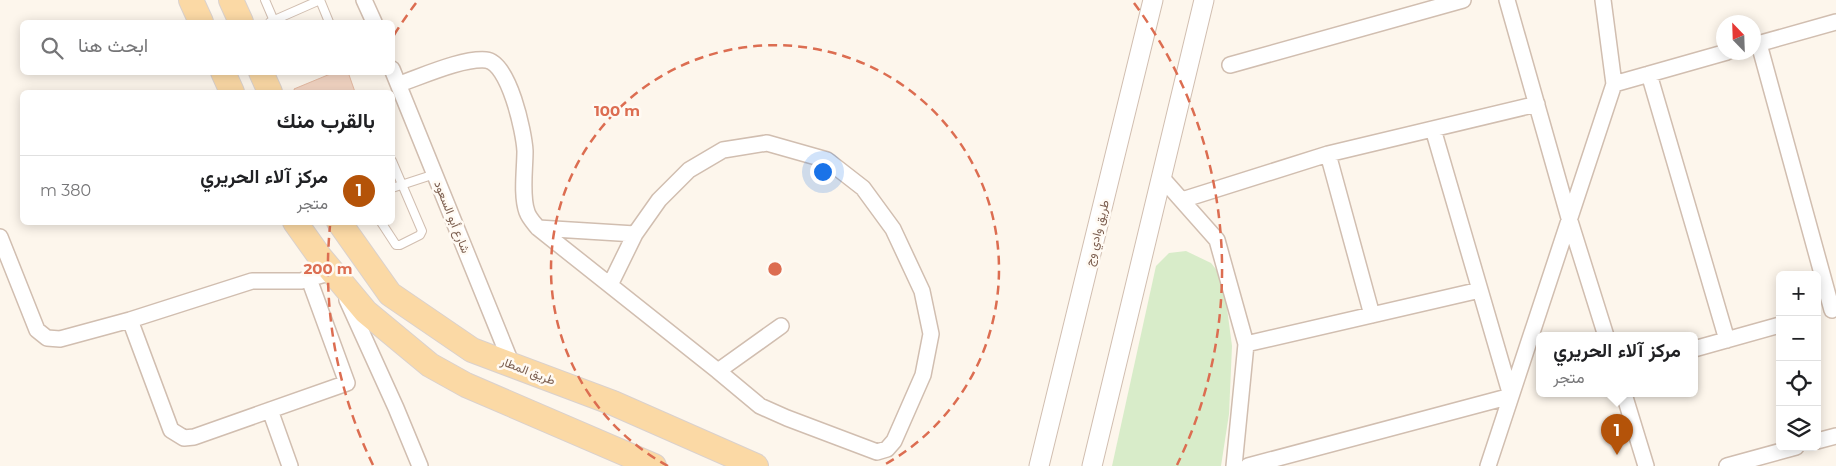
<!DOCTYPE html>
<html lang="ar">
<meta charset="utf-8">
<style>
:root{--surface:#fff;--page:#f6f6f6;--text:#202124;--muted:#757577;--line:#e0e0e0;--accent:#b45309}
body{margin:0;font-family:Montserrat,Vazirmatn,sans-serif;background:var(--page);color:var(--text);direction:rtl}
.controls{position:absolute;right:15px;bottom:15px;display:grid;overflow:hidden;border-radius:8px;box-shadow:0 2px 12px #0003}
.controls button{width:45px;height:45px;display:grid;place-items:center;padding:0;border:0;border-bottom:1px solid var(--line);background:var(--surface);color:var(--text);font:25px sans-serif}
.compass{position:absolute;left:1716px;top:15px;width:45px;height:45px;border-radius:50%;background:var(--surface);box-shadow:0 2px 12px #0003;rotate:337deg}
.you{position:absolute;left:822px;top:171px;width:18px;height:18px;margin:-12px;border:4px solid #fff;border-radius:50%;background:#1a73e8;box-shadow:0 0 0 8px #1a73e833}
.badge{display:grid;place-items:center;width:32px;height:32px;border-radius:50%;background:var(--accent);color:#fff;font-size:16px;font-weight:700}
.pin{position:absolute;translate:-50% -41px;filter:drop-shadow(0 1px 2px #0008)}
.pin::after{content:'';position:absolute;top:26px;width:18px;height:15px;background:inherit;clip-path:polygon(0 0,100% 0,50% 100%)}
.popup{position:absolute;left:1536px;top:332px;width:162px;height:65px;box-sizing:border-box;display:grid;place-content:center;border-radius:8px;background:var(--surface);filter:drop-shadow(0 1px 4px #0005);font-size:16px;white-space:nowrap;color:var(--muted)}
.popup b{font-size:19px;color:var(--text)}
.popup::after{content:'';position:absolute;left:50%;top:100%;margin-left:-10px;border:10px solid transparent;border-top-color:var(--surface)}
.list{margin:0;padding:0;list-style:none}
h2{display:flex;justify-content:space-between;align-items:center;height:65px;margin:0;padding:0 20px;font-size:21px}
h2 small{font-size:16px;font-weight:400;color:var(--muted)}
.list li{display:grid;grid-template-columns:32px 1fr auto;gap:15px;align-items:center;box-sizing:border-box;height:70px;padding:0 20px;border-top:1px solid var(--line)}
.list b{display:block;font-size:19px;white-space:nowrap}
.list p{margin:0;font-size:16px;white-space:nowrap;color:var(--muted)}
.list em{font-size:16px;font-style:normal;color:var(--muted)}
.icon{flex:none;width:28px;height:28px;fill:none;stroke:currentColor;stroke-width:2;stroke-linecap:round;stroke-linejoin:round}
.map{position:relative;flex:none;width:1836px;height:466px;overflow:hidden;direction:ltr}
.search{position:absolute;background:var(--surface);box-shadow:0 2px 12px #0003;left:20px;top:20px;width:375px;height:55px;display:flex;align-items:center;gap:12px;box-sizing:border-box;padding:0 18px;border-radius:8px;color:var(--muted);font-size:19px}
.panel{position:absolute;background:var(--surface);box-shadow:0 2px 12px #0003;left:20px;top:90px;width:375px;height:135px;border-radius:8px;direction:rtl}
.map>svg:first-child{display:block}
.green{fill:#d8ecc9}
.building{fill:#f3d5c3;stroke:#e6bba3}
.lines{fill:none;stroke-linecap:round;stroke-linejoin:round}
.service-casing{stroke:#d1beb0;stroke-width:10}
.minor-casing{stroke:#d1beb0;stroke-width:18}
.tertiary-casing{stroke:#d1beb0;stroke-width:21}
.primary-casing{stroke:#dad1cd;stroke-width:26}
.service{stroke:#fff;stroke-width:8}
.minor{stroke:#fff;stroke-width:15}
.tertiary{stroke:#fff;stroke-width:19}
.primary{stroke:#fbd9a5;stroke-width:24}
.ring{fill:none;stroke:#dc6d51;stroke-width:2.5;stroke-dasharray:9 6}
.labels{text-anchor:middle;stroke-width:5;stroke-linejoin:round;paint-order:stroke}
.street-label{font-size:12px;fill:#7a5c4d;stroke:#fffaf3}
.centre{fill:#dc6d51;stroke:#fffaf3;stroke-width:2.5}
.ring-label{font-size:15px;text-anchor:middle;font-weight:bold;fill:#dc6d51;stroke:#fffaf3;stroke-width:5;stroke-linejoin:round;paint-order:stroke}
</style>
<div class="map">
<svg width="1836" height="466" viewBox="0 0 1836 466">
<rect width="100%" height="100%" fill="#fdf6ec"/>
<path class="green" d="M1186 251 1211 263 1223 278 1232 346 1229 414 1221 466H1112L1156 266 1169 253Z"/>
<path class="building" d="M335 72H348L355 92H295L294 89Z"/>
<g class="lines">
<g class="service-casing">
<path id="service" d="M265 0 274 21
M320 0 329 22
M270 22 320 0
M392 188 435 174
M381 222 396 245H400L420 235 422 231 392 161"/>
</g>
<g class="minor-casing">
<path id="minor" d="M364 0 374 22
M1507 0 1569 218 1606 336
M1759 44 1832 310
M1754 45 1836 22
M1230 65 1463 0
M392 69 512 365
M1649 74 1727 340
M399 84C423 76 462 58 486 60 509 62 524 132 525 151 525 169 521 196 527 212 529 218 534 223 538 228L718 371 781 326
M1614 84 1727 52
M1328 154 1372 315
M1162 178 1217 240 1246 344 1234 466
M1182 200 1328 154 1537 104
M538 228 635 234
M0 237 37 330 47 338 60 339 130 320 252 281H301L332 272
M610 285 635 234 659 200 689 170 723 150 767 143 827 160 863 188 893 229 922 291 931 334 923 375 894 441 887 449 877 452 787 418 760 406 718 371
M347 300 396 408 420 466
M130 320 171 430 184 438 194 437 347 383 309 279
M1246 344 1480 290
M1694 349 1780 325
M1624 394 1646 466
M270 410 290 466
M1817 441 1836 436
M1248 466 1511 396 1433 129
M1488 466 1614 84 1603 0
M1727 466 1796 447"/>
</g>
<g class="tertiary-casing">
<path id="tertiary" d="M1039 466 1153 0
M1092 466 1204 0"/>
</g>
<g class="primary-casing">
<path id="primary" d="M191 0 201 22
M231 0 241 22
M223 72 232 92
M261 72 270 92
M295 222 320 257 366 312 430 365 466 385 654 466
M339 222 390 294 472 350 613 403 756 466"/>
</g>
<use href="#service" class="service"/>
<use href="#minor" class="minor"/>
<use href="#tertiary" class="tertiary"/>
<use href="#primary" class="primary"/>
</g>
<g class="ring">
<path d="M668 466A224 224 0 1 1 882 466"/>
<path d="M373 465A447 447 0 0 1 330 226M394 35A447 447 0 0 1 416 3M1134 3A447 447 0 0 1 1177 465"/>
</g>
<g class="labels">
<g class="street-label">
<text transform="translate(452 217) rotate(68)" y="4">شارع أبو السعود</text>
<text transform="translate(1097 233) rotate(-76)" y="4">طريق وادي وج</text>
<text transform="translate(528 371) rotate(21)" y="4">طريق المطار</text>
</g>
</g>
<circle cx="775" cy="269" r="8" class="centre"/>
<g class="ring-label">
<text x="617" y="116">100 m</text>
<text x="328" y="274">200 m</text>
</g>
</svg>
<div class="controls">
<button>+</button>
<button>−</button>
<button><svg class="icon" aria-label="locate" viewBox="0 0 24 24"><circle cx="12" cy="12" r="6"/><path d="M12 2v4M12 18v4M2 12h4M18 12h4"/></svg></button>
<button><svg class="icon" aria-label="layers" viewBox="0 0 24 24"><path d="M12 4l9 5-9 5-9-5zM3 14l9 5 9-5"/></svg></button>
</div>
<svg class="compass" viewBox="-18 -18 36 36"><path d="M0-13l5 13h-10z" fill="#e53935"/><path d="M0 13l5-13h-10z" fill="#757577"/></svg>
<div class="you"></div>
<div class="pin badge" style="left:1617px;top:455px">1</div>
<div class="popup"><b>مركز آلاء الحريري</b>متجر</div>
<div class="search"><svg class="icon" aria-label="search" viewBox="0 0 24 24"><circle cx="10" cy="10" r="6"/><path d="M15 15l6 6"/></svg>ابحث هنا</div>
<section class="panel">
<h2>بالقرب منك<small></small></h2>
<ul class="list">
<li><span class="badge">1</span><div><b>مركز آلاء الحريري</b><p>متجر</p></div><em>380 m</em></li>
</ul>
</section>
</div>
